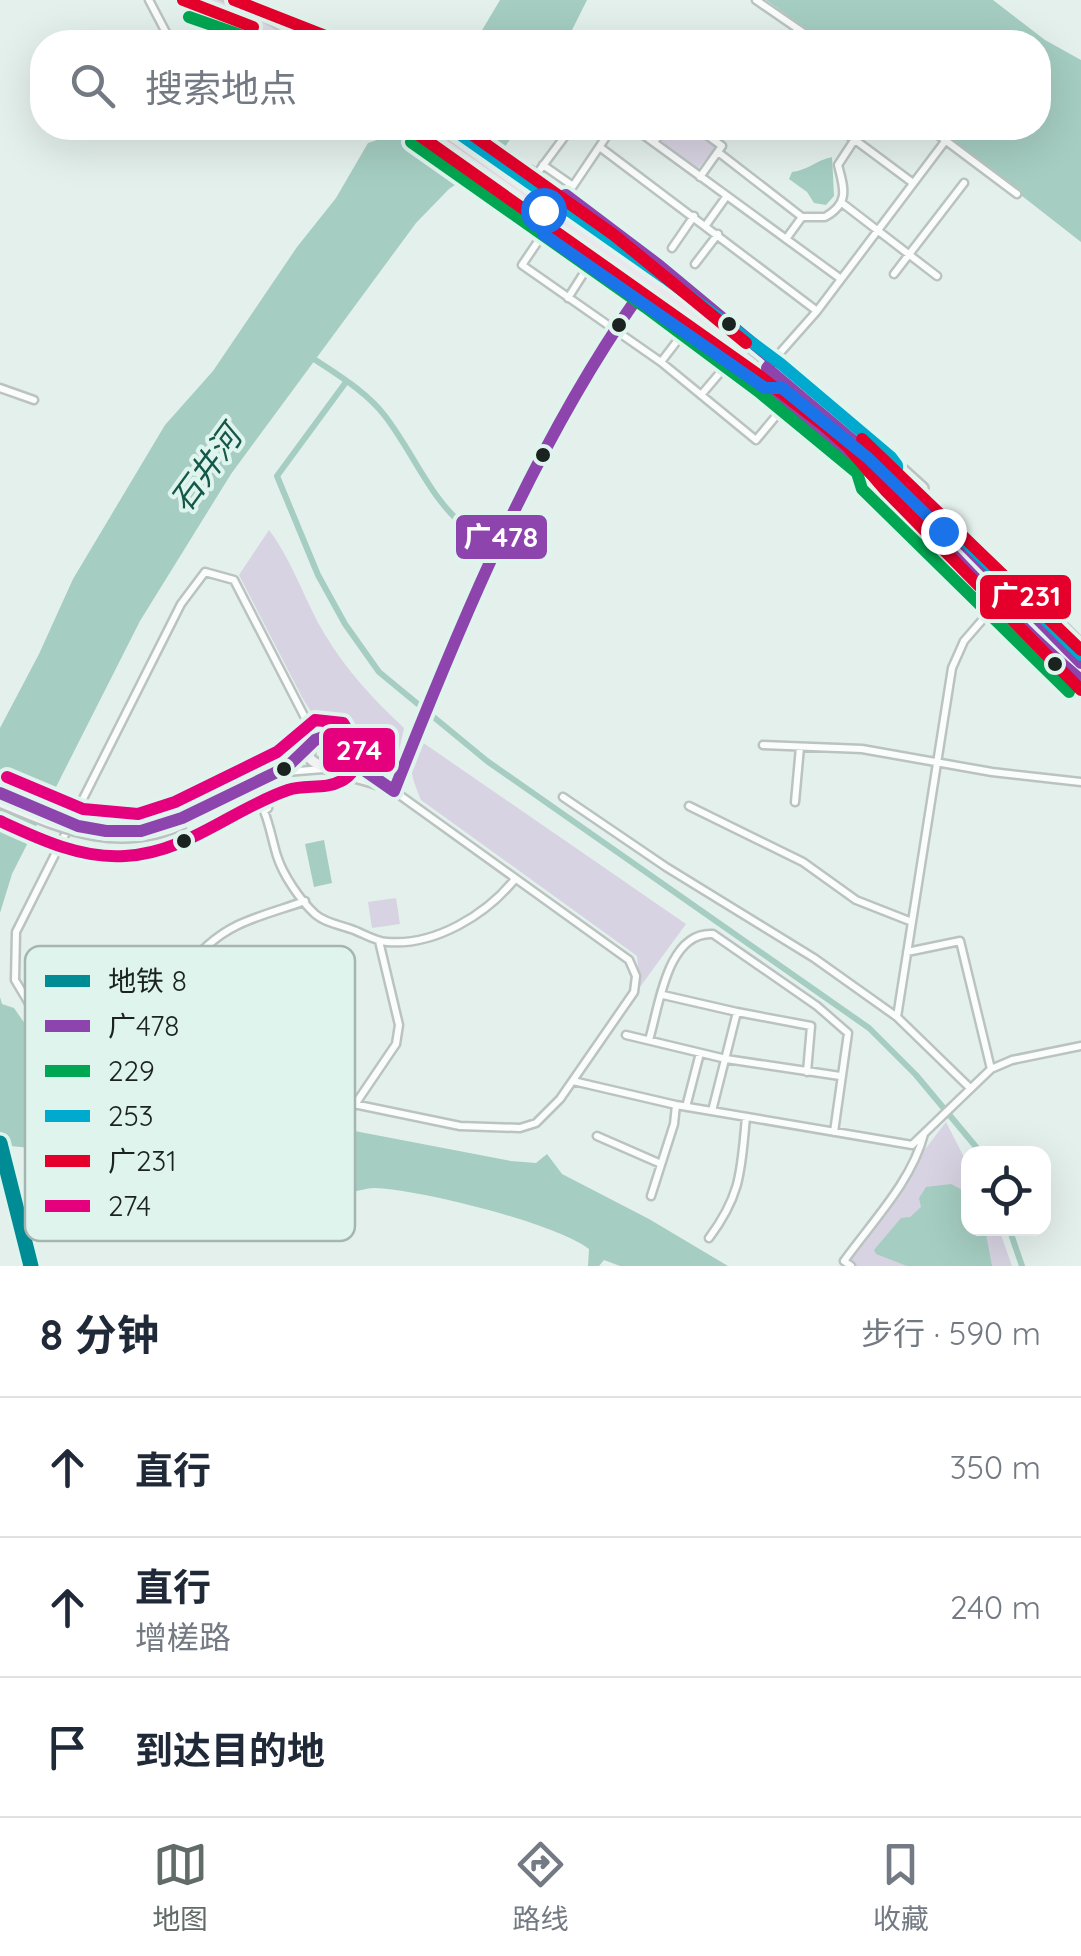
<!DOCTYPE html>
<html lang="zh">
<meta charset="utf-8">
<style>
:root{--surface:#fff;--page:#f6f6f7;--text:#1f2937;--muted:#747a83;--line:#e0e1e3;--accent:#616b68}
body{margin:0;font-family:Quicksand,"Noto Sans SC",sans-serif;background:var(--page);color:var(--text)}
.controls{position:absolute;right:30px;bottom:30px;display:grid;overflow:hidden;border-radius:20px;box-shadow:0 10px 40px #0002}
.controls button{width:90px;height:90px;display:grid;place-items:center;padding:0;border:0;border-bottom:2px solid var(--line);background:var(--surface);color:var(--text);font:50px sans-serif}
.stop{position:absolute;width:30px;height:30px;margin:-22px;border:8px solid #1a73e8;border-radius:50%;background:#fff}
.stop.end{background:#1a73e8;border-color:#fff;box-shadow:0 2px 10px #0008}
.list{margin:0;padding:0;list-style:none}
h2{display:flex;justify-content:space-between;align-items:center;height:130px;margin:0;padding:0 40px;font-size:42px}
h2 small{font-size:32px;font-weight:400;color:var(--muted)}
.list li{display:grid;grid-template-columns:65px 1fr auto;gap:30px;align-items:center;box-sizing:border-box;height:140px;padding:0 40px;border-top:2px solid var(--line)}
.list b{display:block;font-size:38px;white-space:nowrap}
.list p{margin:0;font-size:32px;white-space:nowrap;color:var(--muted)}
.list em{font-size:32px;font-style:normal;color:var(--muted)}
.icon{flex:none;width:55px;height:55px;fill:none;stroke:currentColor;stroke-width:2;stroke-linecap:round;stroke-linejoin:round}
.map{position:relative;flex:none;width:1081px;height:1266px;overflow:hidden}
.search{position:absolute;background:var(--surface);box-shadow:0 10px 40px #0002;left:30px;right:30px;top:30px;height:110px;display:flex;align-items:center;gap:25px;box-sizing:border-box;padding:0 35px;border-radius:40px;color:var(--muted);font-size:38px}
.sheet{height:550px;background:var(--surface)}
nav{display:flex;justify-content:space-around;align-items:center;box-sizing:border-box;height:140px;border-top:2px solid var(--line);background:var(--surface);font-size:28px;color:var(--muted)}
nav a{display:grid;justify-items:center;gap:5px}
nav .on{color:var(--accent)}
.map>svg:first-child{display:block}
.green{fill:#d8d3e2}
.water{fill:#a5cdc1}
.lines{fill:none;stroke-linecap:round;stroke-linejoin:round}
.canal{stroke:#a5cdc1;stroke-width:6}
.street-casing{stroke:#bac3c0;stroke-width:11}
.secondary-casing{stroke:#bac3c0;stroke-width:14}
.primary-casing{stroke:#c8cdcb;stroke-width:15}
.highway-casing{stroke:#c8cdcb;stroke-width:16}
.street{stroke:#fbfdfc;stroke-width:6}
.secondary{stroke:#f2f2f4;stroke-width:9}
.primary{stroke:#eae8ed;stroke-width:10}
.highway{stroke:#dfd9e4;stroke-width:11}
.secondary-bridge-casing{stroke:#bac3c0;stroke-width:14;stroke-linecap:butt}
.primary-bridge-casing{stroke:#c8cdcb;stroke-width:15;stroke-linecap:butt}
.highway-bridge-casing{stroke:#c8cdcb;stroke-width:16;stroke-linecap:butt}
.secondary-bridge{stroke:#f2f2f4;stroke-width:9}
.primary-bridge{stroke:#eae8ed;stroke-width:10}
.highway-bridge{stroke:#dfd9e4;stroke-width:11}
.bus-1-casing{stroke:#e0f4ee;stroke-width:20}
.bus-2-casing{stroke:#e0f4ee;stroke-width:20}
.bus-3-casing{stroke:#e0f4ee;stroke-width:20}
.bus-4-casing{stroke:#e0f4ee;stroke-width:20}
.bus-5-casing{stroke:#e0f4ee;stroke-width:20}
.bus-1{stroke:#8e44ad;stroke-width:12}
.bus-2{stroke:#00a651;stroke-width:12}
.bus-3{stroke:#00a9ce;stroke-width:12}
.bus-4{stroke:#e4002b;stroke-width:12}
.bus-5{stroke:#e5007d;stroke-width:12}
.metro-1-casing{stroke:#e0f4ee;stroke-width:22}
.metro-1{stroke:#008c95;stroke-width:15}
.route{stroke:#1a73e8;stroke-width:12}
.bus-dot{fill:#1b2321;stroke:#e0f4ee;stroke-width:4}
.labels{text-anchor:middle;stroke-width:8;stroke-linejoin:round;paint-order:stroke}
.water-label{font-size:32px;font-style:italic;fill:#135849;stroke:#e0f4ee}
.key{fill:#e0f4ee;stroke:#a5b5b0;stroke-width:2.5}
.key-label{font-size:28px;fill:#1b2321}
.line-badge{stroke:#e0f4ee;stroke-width:4}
.badge-label{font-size:28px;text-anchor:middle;font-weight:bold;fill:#fff}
</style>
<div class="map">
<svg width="1081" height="1266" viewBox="0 0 1081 1266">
<rect width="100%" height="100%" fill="#e4f0ec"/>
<path class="green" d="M670 128H690L716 147 697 170 660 140Z
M269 530C293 562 304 599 324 633 346 670 373 699 404 728L396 764 373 762 323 730 303 699 239 575Z
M422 742 686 924 640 987 637 956 421 800C411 775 406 766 422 742Z
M396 898 400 924 372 928 368 902Z
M946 1122 968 1165V1228L999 1229 1012 1266H855L843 1256Z"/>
<path class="water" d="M500 0H587L566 42H475Z
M766 0H993L1045 40 1081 60V242L935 128H1038V42H825Z
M396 128H518L500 154 449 189 416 223 231 474 140 621 12 874 0 913V728L39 654 73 579 165 425 213 371 297 247 336 198 368 143 386 137Z
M832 157 834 196 826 205 814 203 807 192 789 179 792 172C808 170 817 160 832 157Z
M324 840 332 883 314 887 305 844Z
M0 997 2 1004 14 1008 30 1031 54 1052 135 1089 511 1161 536 1163 547 1154 562 1174 649 1219 728 1266H620L604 1260 599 1266H588L589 1249C555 1223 418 1189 374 1188 367 1188 359 1191 351 1192L170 1170 126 1157 10 1146 2 1151 0 1172Z
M951 1184 968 1193V1228L985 1229 992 1266H907L876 1254 874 1250 901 1218 910 1217 921 1207 919 1198 926 1187Z"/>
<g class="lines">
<path class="canal" d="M311 357C336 374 366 391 385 416 415 455 430 500 469 530
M346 382 277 476 318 575 345 624 379 672 487 761 869 1028 916 1075 982 1154
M1009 1228 1022 1266"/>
<g class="street-casing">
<path id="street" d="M149 0 171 42
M756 0 817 42
M218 9 215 18 269 42
M634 128 841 279
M697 128 722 146 700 177
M839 128 913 183
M929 128 1017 194
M654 142 665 128
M601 148 817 311
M718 152 802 217
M543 165 573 186 612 128
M536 175 571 128
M842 203 937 276
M706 225 726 197
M543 234 522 265 661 362 756 440 786 404
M786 239 802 217H825C850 203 844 188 838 165L855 139
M672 248 694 216
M695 264 718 234
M894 274 964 183
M568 298 589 265
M661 362 684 332
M771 363 817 311 946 140
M0 388 34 400
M701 395 730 361
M866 485 876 475
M316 739 234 580 205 572 181 604 16 932 15 980 33 1010 73 1036 136 1059 460 1126 520 1128 536 1123 560 1099 634 992 636 976 629 960 394 791
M763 745 862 749 992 772 1081 782
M286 772 323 769
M260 783 258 784 268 808 264 811C270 826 272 840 277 856 283 875 300 900 315 914 324 922 339 925 351 929 363 933 374 941 387 942 435 946 486 915 515 879
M563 797 666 867 814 958 897 1017 970 1088
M795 802 800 747
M689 806 803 862 856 900 912 922
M907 952 960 941 991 1069
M663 995 737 1012 712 1111
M737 1012 811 1026 807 1072
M897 1017 952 668 964 641 997 603
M626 1035 726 1059 840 1076
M649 1040C659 1007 667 931 713 934L817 1006 848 1033 834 1132
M136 1059C161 1008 184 951 238 925 259 915 283 909 305 901
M573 1081 676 1105 912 1145 991 1069 1012 1060 1081 1046
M354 1106 396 1044 399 1025 379 941
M686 1107 700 1053
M597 1136 661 1164
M651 1196 674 1124 676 1105
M709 1238C742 1194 741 1169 746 1117
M851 1266 844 1261C872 1222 912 1181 924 1134"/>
</g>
<g class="secondary-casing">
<path id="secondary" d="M223 0 283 29
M530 171 509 183 501 198 503 206 761 385
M868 438 923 488
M1033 597 1081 645
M311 745 309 757C317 770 360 777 378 784
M394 791 440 674 550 440 614 331 637 298
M182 818 287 767 322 736 336 740 347 758 394 791"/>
</g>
<g class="primary-casing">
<path id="primary" d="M285 25 314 42
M272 28 296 42
M644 273 807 399
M637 280 741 356
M1026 606 1081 663"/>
</g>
<g class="highway-casing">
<path id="highway" d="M183 0 201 7
M1049 658 1081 690"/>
</g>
<use href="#street" class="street"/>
<use href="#secondary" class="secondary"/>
<use href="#primary" class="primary"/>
<use href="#highway" class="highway"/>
<g class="secondary-bridge-casing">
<path id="secondary-bridge" d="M0 793C66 821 110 847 182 818
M0 802C62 828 118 854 185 823"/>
</g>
<g class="primary-bridge-casing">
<path id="primary-bridge" d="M421 128 637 280
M440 128 644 273"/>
</g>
<g class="highway-bridge-casing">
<path id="highway-bridge" d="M203 0 243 17 280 39
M234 0 341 42
M409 128C544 228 690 317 820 424 914 501 995 592 1081 677
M463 128 657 268 845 424 932 504 1072 644
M880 485 1049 658"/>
</g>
<use href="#secondary-bridge" class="secondary-bridge"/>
<use href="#primary-bridge" class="primary-bridge"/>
<use href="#highway-bridge" class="highway-bridge"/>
<g class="bus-1-casing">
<path id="bus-1" d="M1081 663 906 485 767 368 773 360 660 266 566 195 547 202 541 215 543 234C657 310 773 384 875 477 946 542 1006 618 1081 680
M394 791C460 624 534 445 637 298
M0 793 78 826 106 831H141L182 818 287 767 315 740 326 736 336 740 351 761 394 791"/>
</g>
<g class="bus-2-casing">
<path id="bus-2" d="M189 17 261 42
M411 142 645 307 759 392 857 473 862 489 1069 692"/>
</g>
<g class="bus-3-casing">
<path id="bus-3" d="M451 128 665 278 781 364 891 457 897 465V475L1081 655"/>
</g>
<g class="bus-4-casing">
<path id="bus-4" d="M183 0 253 27
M234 0 341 42
M409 128 757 374 823 425 848 447 886 491 1081 690
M463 128 614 235 746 343
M862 439 1081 650"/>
</g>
<g class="bus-5-casing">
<path id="bus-5" d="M0 821C39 839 81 859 125 856 187 853 232 809 288 790 305 784 325 790 341 781 354 775 358 762 359 749L343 723 315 720 277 752 175 802 138 814 83 809 7 777"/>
</g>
<use href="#bus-1" class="bus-1"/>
<use href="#bus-2" class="bus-2"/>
<use href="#bus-3" class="bus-3"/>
<use href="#bus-4" class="bus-4"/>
<use href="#bus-5" class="bus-5"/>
<g class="metro-1-casing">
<path id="metro-1" d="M0 1143 31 1266"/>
</g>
<use href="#metro-1" class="metro-1"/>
</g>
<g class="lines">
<path class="route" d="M543 210V234L765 388H782L868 458 943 531"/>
</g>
<g class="bus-dot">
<circle cx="729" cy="324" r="9"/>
<circle cx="619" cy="325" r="9"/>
<circle cx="543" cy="455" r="9"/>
<circle cx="1055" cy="664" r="9"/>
<circle cx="284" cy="769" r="9"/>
<circle cx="184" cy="841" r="9"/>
</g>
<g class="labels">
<g class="water-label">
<text transform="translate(206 469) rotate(-54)" y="11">石井河</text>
</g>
</g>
<rect x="25" y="946" width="330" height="295" rx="15" class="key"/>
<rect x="45" y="975" width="45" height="12" fill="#008c95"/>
<rect x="45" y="1020" width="45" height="12" fill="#8e44ad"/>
<rect x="45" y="1065" width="45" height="12" fill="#00a651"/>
<rect x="45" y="1110" width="45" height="12" fill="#00a9ce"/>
<rect x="45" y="1155" width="45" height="12" fill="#e4002b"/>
<rect x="45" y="1200" width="45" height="12" fill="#e5007d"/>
<g class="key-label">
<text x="108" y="991">地铁 8</text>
<text x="108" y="1036">广478</text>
<text x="108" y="1081">229</text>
<text x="108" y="1126">253</text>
<text x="108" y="1171">广231</text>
<text x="108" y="1216">274</text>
</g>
<g class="line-badge">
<rect x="454" y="513" width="95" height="48" rx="10" fill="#8e44ad"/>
<rect x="978" y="573" width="95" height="48" rx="10" fill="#e4002b"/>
<rect x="321" y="726" width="76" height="48" rx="10" fill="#e5007d"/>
</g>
<g class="badge-label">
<text x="501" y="547">广478</text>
<text x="1026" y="606">广231</text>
<text x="359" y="760">274</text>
</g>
</svg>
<div class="controls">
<button><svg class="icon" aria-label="locate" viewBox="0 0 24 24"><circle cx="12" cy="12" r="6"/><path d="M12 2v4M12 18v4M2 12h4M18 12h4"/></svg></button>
</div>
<div class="stop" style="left:543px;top:210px"></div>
<div class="stop end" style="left:943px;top:531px"></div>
<div class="search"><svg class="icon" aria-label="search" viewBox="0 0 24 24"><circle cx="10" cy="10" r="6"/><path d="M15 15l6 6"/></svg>搜索地点</div>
</div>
<section class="sheet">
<h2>8 分钟<small>步行 · 590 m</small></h2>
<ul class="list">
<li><svg class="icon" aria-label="ahead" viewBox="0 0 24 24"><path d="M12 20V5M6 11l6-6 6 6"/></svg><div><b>直行</b></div><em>350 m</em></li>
<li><svg class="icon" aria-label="ahead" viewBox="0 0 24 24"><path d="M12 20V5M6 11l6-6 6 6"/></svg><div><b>直行</b><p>增槎路</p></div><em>240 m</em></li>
<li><svg class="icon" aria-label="arrive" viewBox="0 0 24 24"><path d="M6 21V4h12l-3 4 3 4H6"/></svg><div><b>到达目的地</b></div></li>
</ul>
</section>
<nav>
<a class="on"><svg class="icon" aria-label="map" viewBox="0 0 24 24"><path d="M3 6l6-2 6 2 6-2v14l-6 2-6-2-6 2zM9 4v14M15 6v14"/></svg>地图</a>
<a><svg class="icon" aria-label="directions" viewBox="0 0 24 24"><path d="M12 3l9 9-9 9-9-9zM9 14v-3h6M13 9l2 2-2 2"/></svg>路线</a>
<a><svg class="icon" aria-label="saved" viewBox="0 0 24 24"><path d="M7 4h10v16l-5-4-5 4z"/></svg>收藏</a>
</nav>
